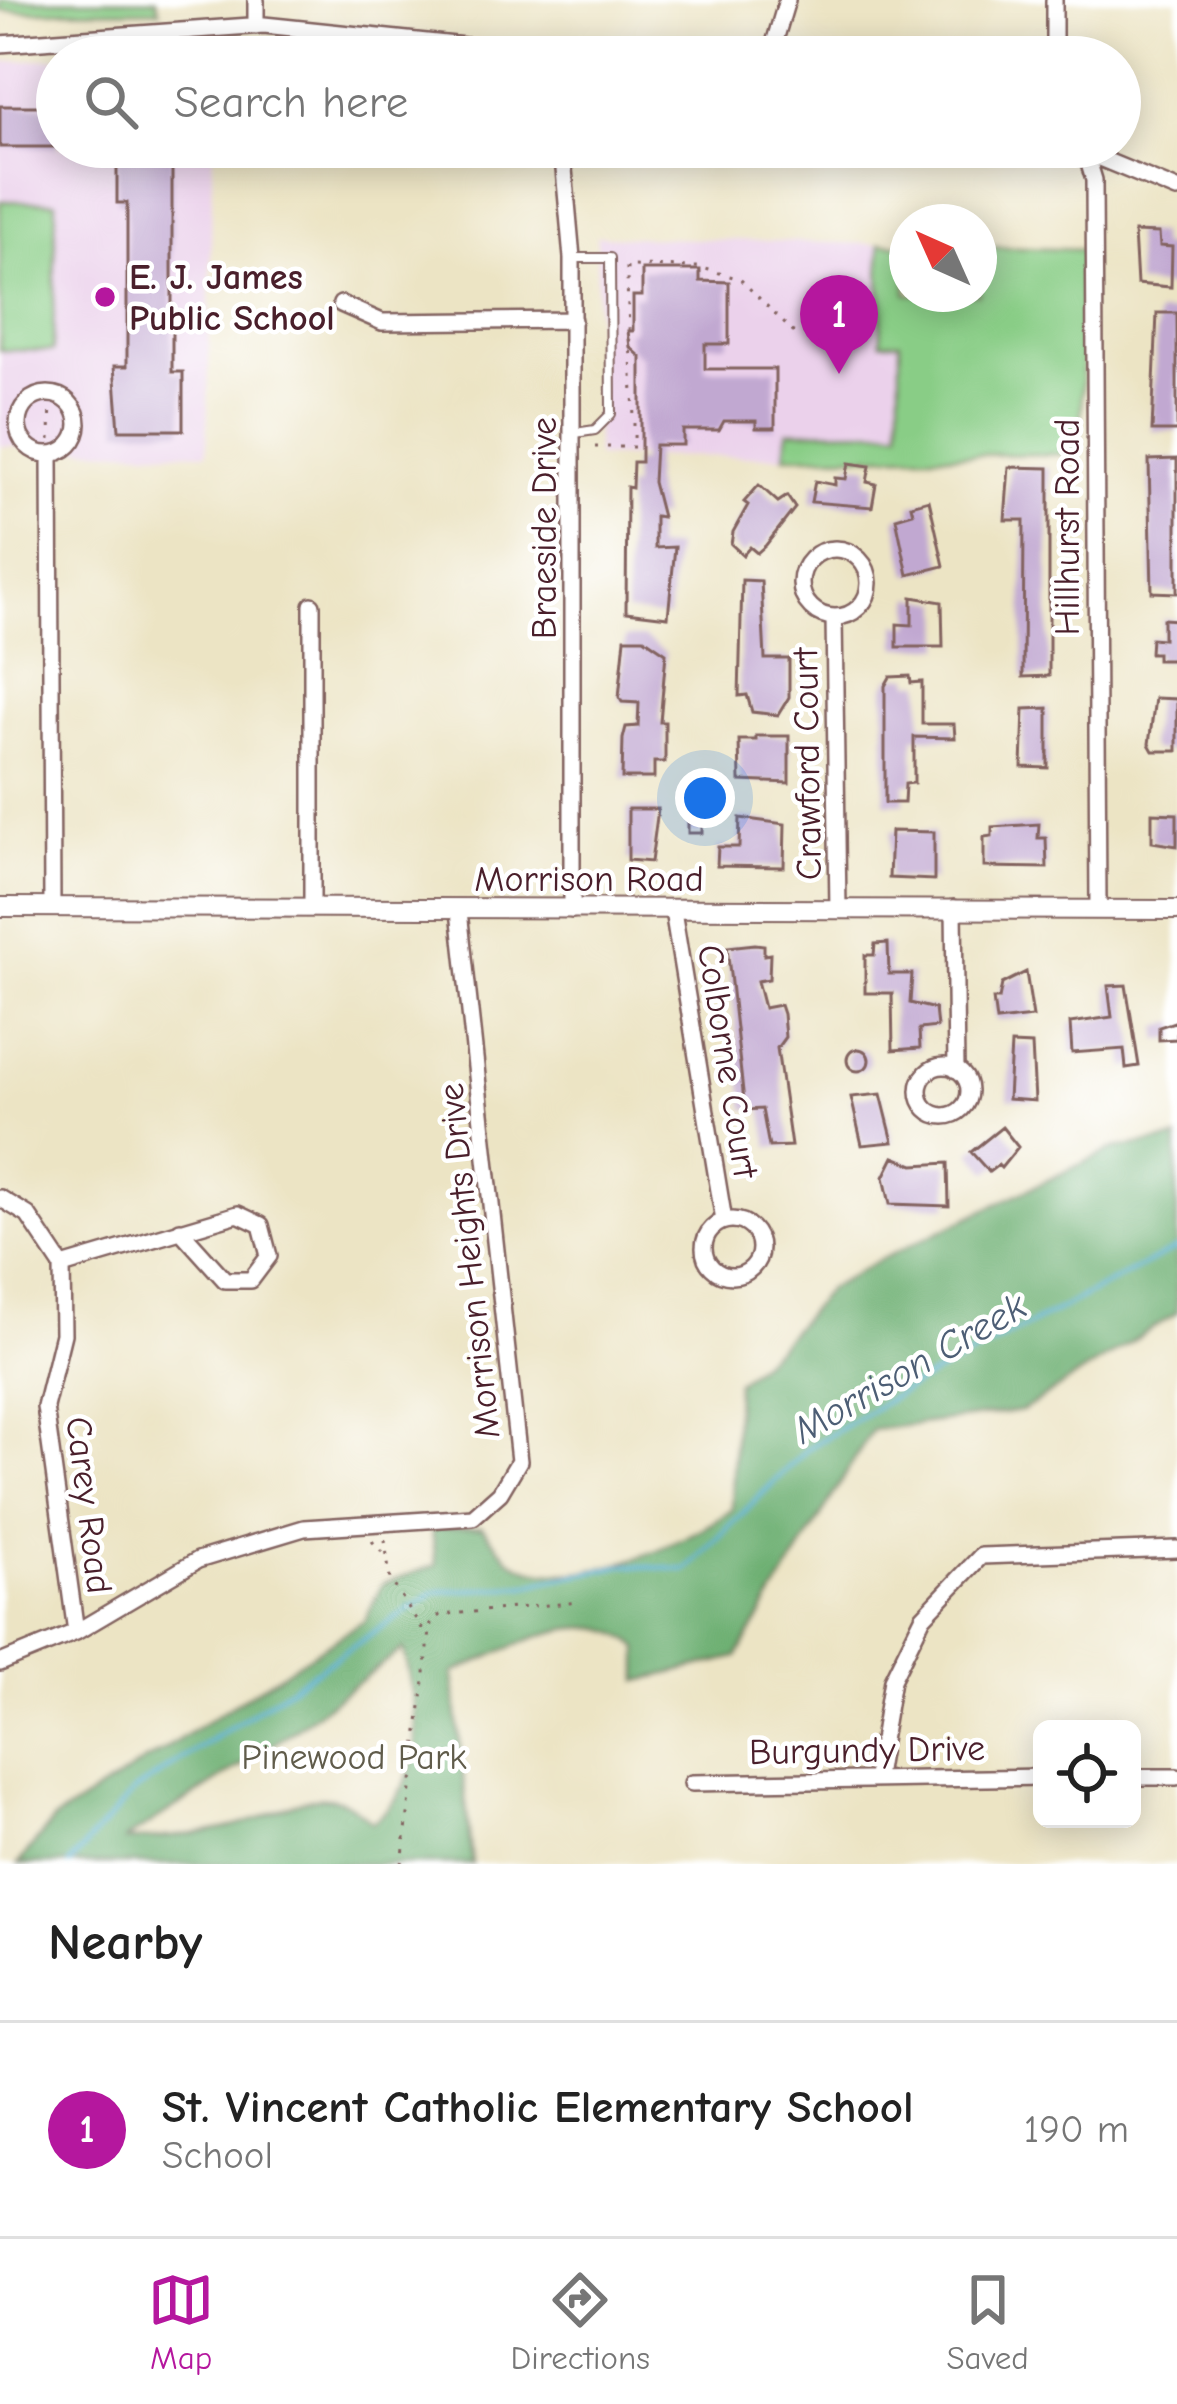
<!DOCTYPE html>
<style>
:root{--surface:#fff;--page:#f2f2f2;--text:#222;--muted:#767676;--line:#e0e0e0;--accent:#b5179e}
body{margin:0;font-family:"Comic Neue",sans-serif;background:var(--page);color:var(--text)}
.controls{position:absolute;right:36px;bottom:36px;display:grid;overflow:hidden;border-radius:18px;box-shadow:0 6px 30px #0003}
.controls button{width:108px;height:108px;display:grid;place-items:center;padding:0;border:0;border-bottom:3px solid var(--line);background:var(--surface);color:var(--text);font:60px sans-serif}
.compass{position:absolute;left:889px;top:204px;width:108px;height:108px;border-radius:50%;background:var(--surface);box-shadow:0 6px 30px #0003;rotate:315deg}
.you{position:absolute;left:705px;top:798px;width:42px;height:42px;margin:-30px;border:9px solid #fff;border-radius:50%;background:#1a73e8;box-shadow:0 0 0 18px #1a73e833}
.badge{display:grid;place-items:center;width:78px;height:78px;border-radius:50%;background:var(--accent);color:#fff;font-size:39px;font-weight:700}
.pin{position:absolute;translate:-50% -99px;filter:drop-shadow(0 3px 6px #0008)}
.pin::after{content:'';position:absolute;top:63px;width:42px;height:36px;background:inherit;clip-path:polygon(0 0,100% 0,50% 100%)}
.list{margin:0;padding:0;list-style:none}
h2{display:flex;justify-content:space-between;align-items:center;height:156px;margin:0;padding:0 48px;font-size:51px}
h2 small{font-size:39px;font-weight:400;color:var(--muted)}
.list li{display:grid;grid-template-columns:78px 1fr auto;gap:36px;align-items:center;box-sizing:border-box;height:216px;padding:0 48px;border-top:3px solid var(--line)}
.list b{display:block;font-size:45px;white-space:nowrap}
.list p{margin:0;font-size:39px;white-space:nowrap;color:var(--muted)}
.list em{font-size:39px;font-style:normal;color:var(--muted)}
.icon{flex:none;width:66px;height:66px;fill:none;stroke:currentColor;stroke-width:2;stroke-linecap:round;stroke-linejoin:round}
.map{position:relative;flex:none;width:1177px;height:1864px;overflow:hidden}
.search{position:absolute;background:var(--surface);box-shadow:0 6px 30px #0003;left:36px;right:36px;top:36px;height:132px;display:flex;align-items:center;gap:30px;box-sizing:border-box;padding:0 42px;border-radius:66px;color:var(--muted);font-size:45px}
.sheet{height:372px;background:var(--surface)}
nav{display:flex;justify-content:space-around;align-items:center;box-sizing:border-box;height:168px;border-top:3px solid var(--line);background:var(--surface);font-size:33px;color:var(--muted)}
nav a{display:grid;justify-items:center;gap:6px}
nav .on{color:var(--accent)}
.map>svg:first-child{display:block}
.built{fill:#ebd1eb}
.green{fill:#89cd86;stroke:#6a7658;stroke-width:3}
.forest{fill:#6eb073;stroke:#5c684f;stroke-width:3;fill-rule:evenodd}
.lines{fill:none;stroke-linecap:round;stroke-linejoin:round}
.stream{stroke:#51accf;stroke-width:4.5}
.building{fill:#c1a8d1}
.service-casing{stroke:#836461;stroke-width:12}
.minor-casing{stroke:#836461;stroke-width:20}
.tertiary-casing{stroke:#836461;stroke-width:22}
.path{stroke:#836461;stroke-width:3;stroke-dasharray:3 9;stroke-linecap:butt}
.service{stroke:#fff;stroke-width:8}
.minor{stroke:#fff;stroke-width:15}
.tertiary{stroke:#fff;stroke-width:18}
.poi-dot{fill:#b5179e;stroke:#fff;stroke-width:4.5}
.labels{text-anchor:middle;stroke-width:9;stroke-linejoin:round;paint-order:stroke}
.poi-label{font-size:36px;font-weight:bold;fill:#4a1f2b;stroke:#fff;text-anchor:start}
.street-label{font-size:36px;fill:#4a1f2b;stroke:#fff}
.park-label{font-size:36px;fill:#605c4b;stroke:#fff}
.water-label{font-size:39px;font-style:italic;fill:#4d5e75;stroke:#fff}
</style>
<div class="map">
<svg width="1177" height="1864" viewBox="0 0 1177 1864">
<rect width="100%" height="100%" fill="#fff"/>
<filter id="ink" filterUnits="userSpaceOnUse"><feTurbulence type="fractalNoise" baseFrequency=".00833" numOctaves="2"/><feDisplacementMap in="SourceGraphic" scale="24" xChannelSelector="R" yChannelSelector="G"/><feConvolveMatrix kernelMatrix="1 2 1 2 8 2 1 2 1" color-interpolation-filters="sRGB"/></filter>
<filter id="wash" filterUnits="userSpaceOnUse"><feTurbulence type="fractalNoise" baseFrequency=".004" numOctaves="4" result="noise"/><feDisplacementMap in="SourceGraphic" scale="48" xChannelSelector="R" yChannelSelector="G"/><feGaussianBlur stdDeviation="2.7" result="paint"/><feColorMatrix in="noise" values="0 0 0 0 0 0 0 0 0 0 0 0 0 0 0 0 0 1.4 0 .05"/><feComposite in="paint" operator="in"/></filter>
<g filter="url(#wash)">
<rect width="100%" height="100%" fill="#ece4c4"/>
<path class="built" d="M215 49V57H78Z
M57 58V147H213L207 453 0 446V62Z
M597 236 907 245V294H979V247L1086 250 1080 454 596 457Z"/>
<path class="green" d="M0 0H156L159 10 0 11Z
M0 201 56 202 53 351 0 350Z
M880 244 907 245V294H979V247L1086 250 1080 454 785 456 788 431 900 430V342H881Z"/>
<path class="forest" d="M1177 1139V1313L1022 1411 872 1430 737 1657 639 1681V1648C587 1599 511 1650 453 1673L472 1864H18L54 1820 365 1620 382 1584 436 1565 432 1529 482 1527C491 1537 502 1554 514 1562 570 1596 684 1544 732 1510L736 1383 777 1347 827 1290 875 1262 1113 1149ZM403 1649C418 1714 432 1777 372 1823 324 1771 288 1813 236 1826 201 1835 159 1838 123 1841L269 1748Z"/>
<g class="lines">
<path class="stream" d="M69 1864 134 1791 435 1592 523 1586 624 1565 686 1570 808 1448 910 1387 1177 1248"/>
</g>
<g id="blocks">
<path class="building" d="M0 106H57V147H0Z
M117 147H172V372H183V430H119L114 366H127V203H117Z
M1134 232 1159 233 1160 246 1172 247 1171 287 1137 284Z
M642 270H700V281L729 282V344H705V369H775V428H756V421H724L719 430H683V445H655L653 482 662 517 655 516V548L675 547 668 617 626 612 627 487 632 488 633 462H641V357L630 347 628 331H633V296H642Z
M1157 313H1177V431H1152Z
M1177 459V593L1152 592 1149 460Z
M849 463 870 466 867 482 876 484 872 507 811 502 815 481 835 485V478L846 479Z
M1009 467 1049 468V676L1023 677 1024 520H1005Z
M759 485 778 502 787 496 795 508 766 545 757 553 750 547 743 555 731 544 733 532 748 505 744 502Z
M929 500 944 566 908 575 896 518 913 513 911 505Z
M742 580 761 581 765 659H789V697L778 715 752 712 747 695 739 696Z
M912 597 942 602 943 647H897V624L912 625Z
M1163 619 1177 620V660H1157V653H1150L1151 638 1163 639Z
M625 638H644L666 653 660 722H665V762H654V778H622L623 739 626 727 638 726 639 703 622 702 619 697Z
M910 676 911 683 922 682V724H954L955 738 914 737V783L905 784 904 803H885V686L890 677Z
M1155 698 1177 699V751H1153L1149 744Z
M1048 708V768L1022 767 1024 709Z
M756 736H789V783L740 781 739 740H756Z
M702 806V833H688V807Z
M628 809H658L651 862 628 860Z
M1152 813 1177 814V846L1152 842Z
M740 818 785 824 784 867 717 866 718 847H739Z
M1039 824 1038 838H1046L1047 868 984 867V837L992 836V827Z
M891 831 934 832V880L889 878Z
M888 943 889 974H912L910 1003 935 1009 937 1027 919 1029 920 1048 893 1050 892 993H865V955H874L875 944Z
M755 944 764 945V955L770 954 769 979 757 981 764 1008 780 1005 783 1014 785 1037 777 1048 791 1146 769 1147 762 1109 745 1110 727 947Z
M1026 972 1033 1017 996 1021 993 999H999L1002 984Z
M1126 985 1139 1066 1126 1068 1124 1049 1072 1053 1070 1023 1112 1017 1108 986Z
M1177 1021V1039L1159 1040V1027Z
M1011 1044 1032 1045 1035 1101 1008 1099Z
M847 1060a11 11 0 1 1 22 0a11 11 0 1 1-22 0Z
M881 1094 893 1142 862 1145 851 1097Z
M1002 1127 1018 1147 1001 1168 998 1165 989 1172 971 1152Z
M894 1157 914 1165 948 1163 949 1206 890 1204 884 1177Z"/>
</g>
</g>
<g filter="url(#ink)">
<use href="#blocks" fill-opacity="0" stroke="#836461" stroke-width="3"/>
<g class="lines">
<g class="service-casing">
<path id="service" d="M573 258H610L611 414 595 430 575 433"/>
</g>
<g class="minor-casing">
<path id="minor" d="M256 26V0
M0 44 264 25 571 57
M770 57 787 0
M1054 57V0
M562 147 572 258V910
M1073 147 1177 190
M1084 147 1094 180 1098 909
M341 304 382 322 573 320
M18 424a30 30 0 1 1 60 0a30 30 0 1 1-60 0Z
M50 454 52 908
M801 583a34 34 0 1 1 68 0a34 34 0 1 1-68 0Z
M312 605V908
M834 617 838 910
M954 908 956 1070
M673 911 724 1221
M919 1091a25 25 0 1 1 50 0a25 25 0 1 1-50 0Z
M0 1198 28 1215 62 1266 63 1334 45 1407 76 1632
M704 1248a28 28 0 1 1 56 0a28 28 0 1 1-56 0Z
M62 1266 238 1214 261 1225 269 1256 251 1280H225L180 1230
M0 1663 76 1632 198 1560 304 1528 473 1517 500 1493 519 1461 459 911
M876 1777 892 1680 923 1617 981 1556 1177 1549
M1132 1777H1177
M692 1783 1042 1777"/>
</g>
<g class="tertiary-casing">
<path id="tertiary" d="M0 907 1177 910"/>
</g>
<path class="path" d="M50 440 51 394
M595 447H634C635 383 627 330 627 266L699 267 740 279 793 332 853 338V321
M385 1540 390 1579 425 1633
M372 1541 386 1557
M402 1864 431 1623 440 1615 580 1602"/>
<use href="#service" class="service"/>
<use href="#minor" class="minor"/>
<use href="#tertiary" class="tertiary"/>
</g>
</g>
<circle class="poi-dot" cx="105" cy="297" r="12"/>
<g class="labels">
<g class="poi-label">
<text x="129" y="289">E. J. James<tspan x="129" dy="41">Public School</tspan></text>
</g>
<g class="street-label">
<text transform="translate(1066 527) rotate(-90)" y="13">Hillhurst Road</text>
<text transform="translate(543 528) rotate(-90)" y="13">Braeside Drive</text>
<text transform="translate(806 764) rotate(-91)" y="13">Crawford Court</text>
<text x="589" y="891">Morrison Road</text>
<text transform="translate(729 1061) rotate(81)" y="13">Colborne Court</text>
<text transform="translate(468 1261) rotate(-96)" y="13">Morrison Heights Drive</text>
<text transform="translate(90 1505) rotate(83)" y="13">Carey Road</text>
<text transform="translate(867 1749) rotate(-1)" y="13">Burgundy Drive</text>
</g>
<g class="park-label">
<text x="354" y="1769">Pinewood Park</text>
</g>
<g class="water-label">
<text transform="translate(909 1367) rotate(-30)" y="14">Morrison Creek</text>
</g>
</g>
</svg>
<div class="controls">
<button><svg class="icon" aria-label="locate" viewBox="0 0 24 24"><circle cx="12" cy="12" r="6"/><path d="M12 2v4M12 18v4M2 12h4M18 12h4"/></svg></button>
</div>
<svg class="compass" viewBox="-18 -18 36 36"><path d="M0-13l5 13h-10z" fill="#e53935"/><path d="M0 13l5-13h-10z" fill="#767676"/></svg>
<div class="you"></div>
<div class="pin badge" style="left:839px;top:374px">1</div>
<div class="search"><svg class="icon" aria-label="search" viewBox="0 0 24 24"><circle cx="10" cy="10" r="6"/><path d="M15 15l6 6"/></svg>Search here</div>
</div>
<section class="sheet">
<h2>Nearby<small></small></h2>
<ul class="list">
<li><span class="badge">1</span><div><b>St. Vincent Catholic Elementary School</b><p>School</p></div><em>190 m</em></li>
</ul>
</section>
<nav>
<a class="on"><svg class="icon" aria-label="map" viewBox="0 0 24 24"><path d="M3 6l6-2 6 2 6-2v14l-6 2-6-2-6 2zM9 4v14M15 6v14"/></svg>Map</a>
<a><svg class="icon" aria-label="directions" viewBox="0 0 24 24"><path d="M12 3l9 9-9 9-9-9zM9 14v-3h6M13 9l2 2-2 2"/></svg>Directions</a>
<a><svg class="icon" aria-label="saved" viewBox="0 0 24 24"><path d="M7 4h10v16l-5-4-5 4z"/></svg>Saved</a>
</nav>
